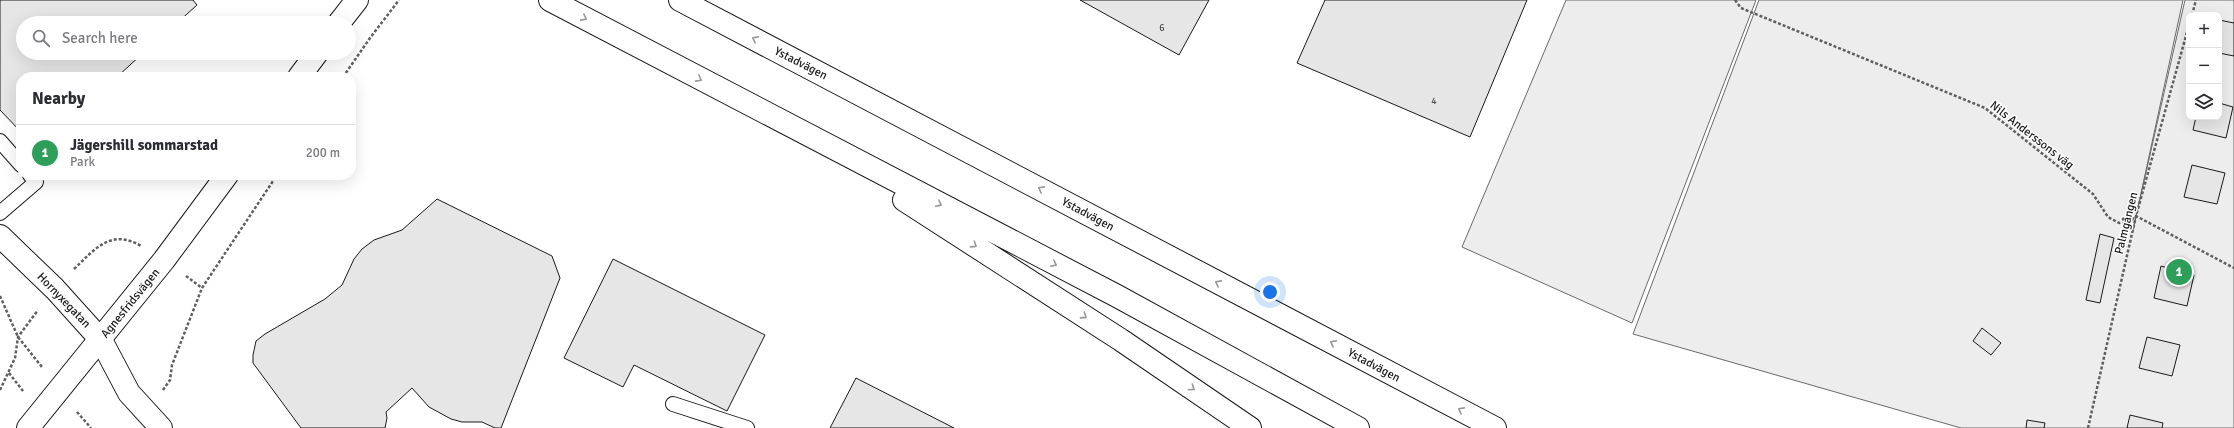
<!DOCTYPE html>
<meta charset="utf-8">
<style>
:root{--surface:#fff;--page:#f7f7f7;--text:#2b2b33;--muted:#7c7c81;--line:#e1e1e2;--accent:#c62828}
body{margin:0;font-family:Signika,sans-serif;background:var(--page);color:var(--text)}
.controls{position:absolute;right:12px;top:12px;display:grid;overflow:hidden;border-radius:8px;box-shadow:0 4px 16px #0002}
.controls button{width:36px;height:36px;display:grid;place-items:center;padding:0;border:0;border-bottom:1px solid var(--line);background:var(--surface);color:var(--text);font:20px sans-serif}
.you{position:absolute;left:1270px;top:292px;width:14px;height:14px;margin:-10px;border:3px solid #fff;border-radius:50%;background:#1a73e8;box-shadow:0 0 0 6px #1a73e833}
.badge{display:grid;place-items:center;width:26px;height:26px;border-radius:50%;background:var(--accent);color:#fff;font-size:13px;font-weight:700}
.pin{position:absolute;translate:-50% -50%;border:2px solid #fff;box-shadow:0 1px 4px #0006}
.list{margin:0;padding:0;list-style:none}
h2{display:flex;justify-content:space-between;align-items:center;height:52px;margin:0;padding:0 16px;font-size:17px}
h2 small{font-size:13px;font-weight:400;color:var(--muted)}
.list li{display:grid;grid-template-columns:26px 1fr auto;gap:12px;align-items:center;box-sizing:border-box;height:56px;padding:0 16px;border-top:1px solid var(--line)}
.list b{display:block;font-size:15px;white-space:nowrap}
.list p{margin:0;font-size:13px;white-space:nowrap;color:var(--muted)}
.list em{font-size:13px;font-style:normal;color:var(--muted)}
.icon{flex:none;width:22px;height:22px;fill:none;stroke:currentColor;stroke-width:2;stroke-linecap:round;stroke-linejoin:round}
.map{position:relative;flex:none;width:2234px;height:428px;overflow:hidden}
.search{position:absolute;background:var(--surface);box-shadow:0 4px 16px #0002;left:16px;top:16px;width:340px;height:44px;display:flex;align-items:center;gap:10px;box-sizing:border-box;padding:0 14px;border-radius:22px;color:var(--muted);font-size:15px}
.panel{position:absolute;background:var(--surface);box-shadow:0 4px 16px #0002;left:16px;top:72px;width:340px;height:108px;border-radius:16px}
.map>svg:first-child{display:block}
.built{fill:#ededed;stroke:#6a6a6a;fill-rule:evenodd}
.building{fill:#e6e6e6;stroke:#1a1a1a}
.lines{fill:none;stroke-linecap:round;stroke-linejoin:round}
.service-casing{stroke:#1a1a1a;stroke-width:16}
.minor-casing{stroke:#1a1a1a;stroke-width:24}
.tertiary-casing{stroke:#1a1a1a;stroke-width:24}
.secondary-casing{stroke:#1a1a1a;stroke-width:24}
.motorway-casing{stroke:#1a1a1a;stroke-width:24}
.path{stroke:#5f5f5f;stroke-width:2.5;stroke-dasharray:3 2;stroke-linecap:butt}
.service{stroke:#fff;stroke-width:14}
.minor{stroke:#fff;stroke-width:22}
.tertiary{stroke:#fff;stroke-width:22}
.secondary{stroke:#fff;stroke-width:22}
.motorway{stroke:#fff;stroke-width:22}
.oneway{stroke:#989898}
.labels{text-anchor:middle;stroke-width:3;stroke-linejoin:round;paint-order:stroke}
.number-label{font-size:10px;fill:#4d4d4d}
.street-label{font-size:12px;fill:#1a1a1a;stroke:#fff}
</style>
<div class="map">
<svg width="2234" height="428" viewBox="0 0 2234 428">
<rect width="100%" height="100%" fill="#fff"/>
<path class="built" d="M1566 0H1756L1632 323 1462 247Z
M1759 0H2183L2133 230 2185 0H2234V428H1961L1633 334ZM2189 15H2219V117H2189Z"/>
<path class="building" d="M0 0H193L197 5 177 23H23V53H143L117 77H21V132L0 110Z
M1080 0H1209L1179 55Z
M1325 0H1527L1470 137 1297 63Z
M2219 20 2234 23V56L2219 53Z
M2219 103 2233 107 2226 138 2193 130 2196 117H2219Z
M2192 165 2225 173 2217 204 2184 197Z
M437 199 552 256 560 278 501 428H495L482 422H462L451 419 429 407 412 388 386 412 387 418 385 428H301L253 363V355L256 341 265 334 325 299 342 285 354 259 362 249 374 240 402 230Z
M2100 234 2114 238 2100 303 2086 300Z
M613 259 765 335 727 411 634 365 623 387 564 358Z
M2161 266 2194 275 2187 306 2154 298Z
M1982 328 2001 343 1991 355 1973 341Z
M2147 337 2180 345 2172 376 2139 368Z
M856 378 954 428H830Z
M2130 415 2163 423 2162 428H2127Z
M2027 420 2045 423 2044 428H2026Z"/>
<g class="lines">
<g class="service-casing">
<path id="service" d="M0 141 21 165
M0 213 36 182 30 175
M673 404 747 428"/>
</g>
<g class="minor-casing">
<path id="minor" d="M0 236 55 289 101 340"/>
</g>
<g class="tertiary-casing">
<path id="tertiary" d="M101 340 129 393 161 428"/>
</g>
<g class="secondary-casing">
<path id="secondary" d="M339 23 357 0
M299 77 317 53
M28 428 164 260 227 175"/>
</g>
<g class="motorway-casing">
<path id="motorway" d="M550 0 1117 296 1358 428
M680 0 1495 428
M904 200 1121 340 1250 428"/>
</g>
<path class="path" d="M1735 0 1741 8 1985 108 2093 194 2108 217 2119 223 2130 221 2136 216 2234 268
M2192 15 2196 0
M343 77 370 38 399 0
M74 269C95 249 111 228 141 246
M186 276 202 288
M0 296 18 337 42 367
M9 373 23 391
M0 390 15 358 18 337 38 310
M163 390 170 380 172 365 202 288 277 175
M77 412 91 428
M2088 428 2136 216 2189 25"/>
<use href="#service" class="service"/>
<use href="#minor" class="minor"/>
<use href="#tertiary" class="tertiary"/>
<use href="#secondary" class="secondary"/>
<use href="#motorway" class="motorway"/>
</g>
<defs><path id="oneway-chevron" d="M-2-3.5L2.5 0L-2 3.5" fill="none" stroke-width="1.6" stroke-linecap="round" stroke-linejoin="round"/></defs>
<g class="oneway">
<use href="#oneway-chevron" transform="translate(584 18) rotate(28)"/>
<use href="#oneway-chevron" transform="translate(755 39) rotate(-153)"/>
<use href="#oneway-chevron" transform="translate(699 79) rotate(28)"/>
<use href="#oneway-chevron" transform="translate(1041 189) rotate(-152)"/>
<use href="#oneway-chevron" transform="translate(939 204) rotate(27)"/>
<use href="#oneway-chevron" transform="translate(974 245) rotate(33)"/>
<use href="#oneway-chevron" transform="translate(1054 264) rotate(27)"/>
<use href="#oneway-chevron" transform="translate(1218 283) rotate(-152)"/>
<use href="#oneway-chevron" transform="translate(1084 316) rotate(33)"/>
<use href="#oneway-chevron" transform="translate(1333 343) rotate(-152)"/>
<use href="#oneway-chevron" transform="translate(1192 388) rotate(34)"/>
<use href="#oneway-chevron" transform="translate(1461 410) rotate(-152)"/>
</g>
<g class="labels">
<g class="number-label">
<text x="1162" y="31">6</text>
<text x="1434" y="104">4</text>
</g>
<g class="street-label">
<text transform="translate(801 63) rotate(27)" y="4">Ystadvägen</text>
<text transform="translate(2032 135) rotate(38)" y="4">Nils Anderssons väg</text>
<text transform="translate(1088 214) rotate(28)" y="4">Ystadvägen</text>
<text transform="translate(2126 223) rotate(-76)" y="4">Palmgången</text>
<text transform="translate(64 300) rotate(46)" y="4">Hornyxegatan</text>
<text transform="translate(130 303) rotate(-51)" y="4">Agnesfridsvägen</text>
<text transform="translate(1374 365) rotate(28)" y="4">Ystadvägen</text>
</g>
</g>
</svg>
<div class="controls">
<button>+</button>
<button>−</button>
<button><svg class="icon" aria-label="layers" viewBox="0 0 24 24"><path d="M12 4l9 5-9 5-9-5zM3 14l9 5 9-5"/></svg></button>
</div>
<div class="you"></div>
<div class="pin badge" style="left:2179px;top:272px;background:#2e9e5b">1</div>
<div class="search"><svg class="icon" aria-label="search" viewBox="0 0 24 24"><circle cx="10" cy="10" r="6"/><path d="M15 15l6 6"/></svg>Search here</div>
<section class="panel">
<h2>Nearby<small></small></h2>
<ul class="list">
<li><span class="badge" style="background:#2e9e5b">1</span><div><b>Jägershill sommarstad</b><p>Park</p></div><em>200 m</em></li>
</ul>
</section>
</div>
